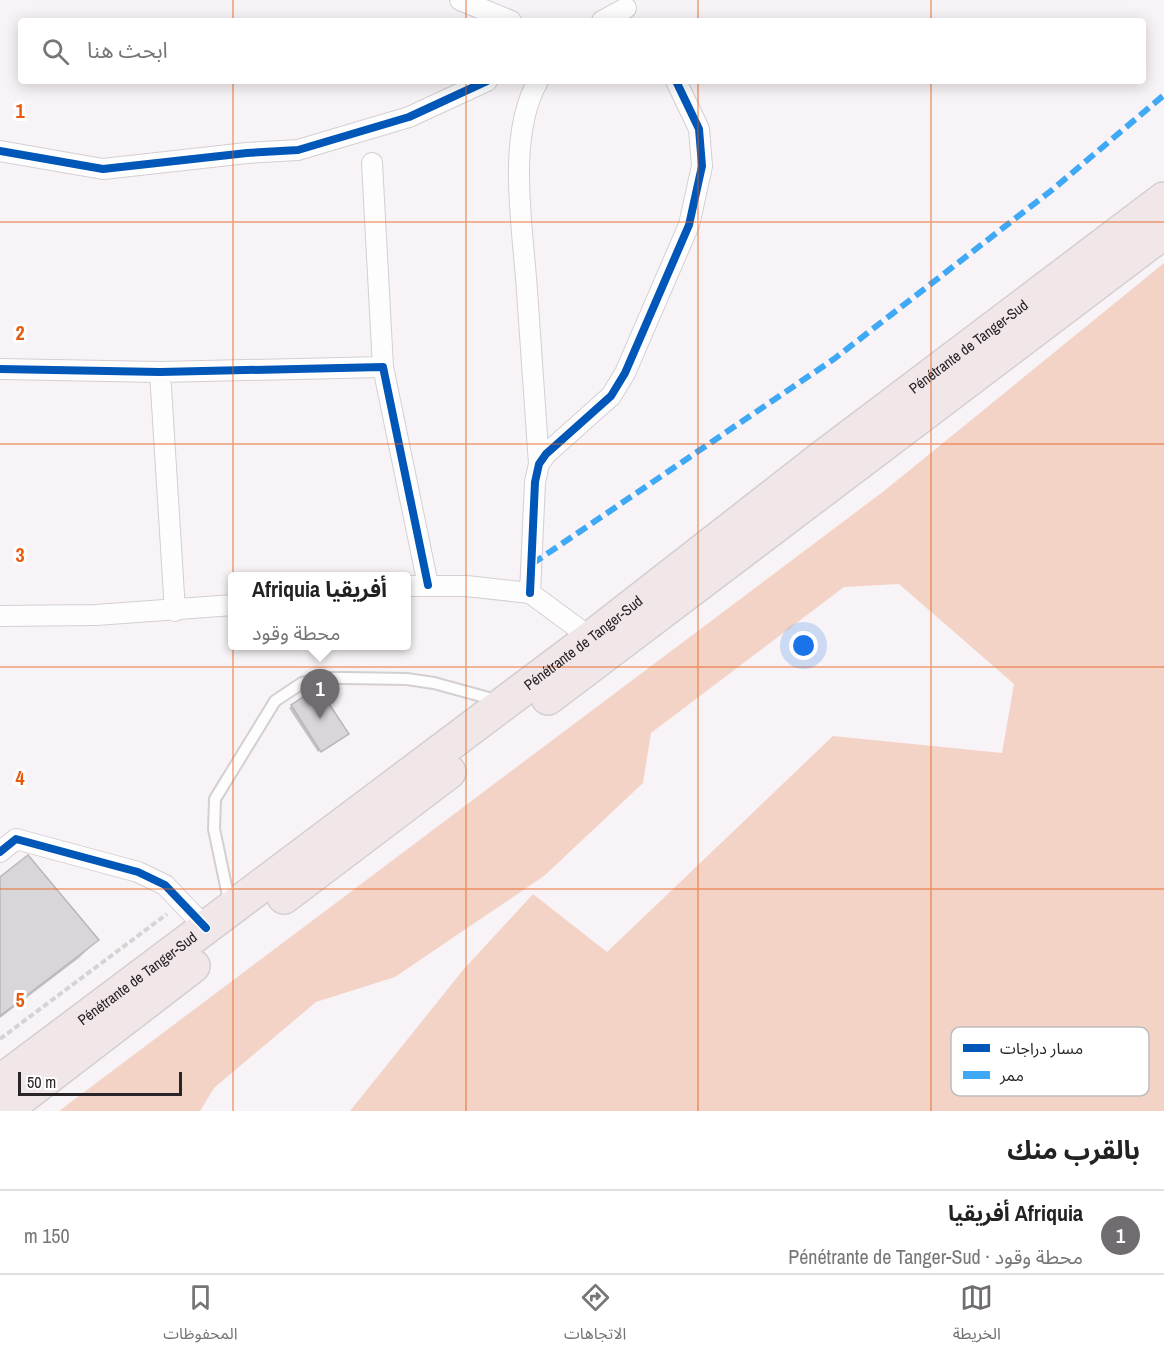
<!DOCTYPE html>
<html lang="ar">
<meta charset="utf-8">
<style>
:root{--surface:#fff;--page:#f6f6f6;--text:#222;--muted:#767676;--line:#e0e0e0;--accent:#716c6f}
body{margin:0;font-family:"Archivo Narrow","Noto Sans Arabic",sans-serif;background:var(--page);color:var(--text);direction:rtl}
.scale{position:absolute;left:18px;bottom:15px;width:164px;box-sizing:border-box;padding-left:6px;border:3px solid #282427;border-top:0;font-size:16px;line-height:21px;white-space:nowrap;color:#282427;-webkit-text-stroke:4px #fff;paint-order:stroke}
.you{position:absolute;left:804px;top:646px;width:21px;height:21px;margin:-15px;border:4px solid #fff;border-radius:50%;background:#1a73e8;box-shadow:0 0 0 9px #1a73e833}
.badge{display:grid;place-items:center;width:39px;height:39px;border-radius:50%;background:var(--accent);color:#fff;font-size:20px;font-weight:700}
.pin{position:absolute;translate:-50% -50px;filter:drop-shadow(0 2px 3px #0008)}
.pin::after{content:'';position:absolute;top:32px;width:21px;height:18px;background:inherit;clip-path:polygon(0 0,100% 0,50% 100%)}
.popup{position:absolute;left:228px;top:572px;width:183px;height:78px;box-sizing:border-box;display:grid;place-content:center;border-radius:6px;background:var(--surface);filter:drop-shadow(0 2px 4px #0005);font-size:20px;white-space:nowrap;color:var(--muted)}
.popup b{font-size:22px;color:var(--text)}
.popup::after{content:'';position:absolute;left:50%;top:100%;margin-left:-12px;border:12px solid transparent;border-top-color:var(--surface)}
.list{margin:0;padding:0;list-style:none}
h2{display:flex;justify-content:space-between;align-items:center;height:78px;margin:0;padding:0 24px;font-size:26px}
h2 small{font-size:20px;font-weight:400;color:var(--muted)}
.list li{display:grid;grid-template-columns:39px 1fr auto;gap:18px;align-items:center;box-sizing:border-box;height:84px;padding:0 24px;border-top:2px solid var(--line)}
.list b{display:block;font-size:22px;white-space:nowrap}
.list p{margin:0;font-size:20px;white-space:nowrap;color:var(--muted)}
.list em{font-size:20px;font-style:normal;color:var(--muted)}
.icon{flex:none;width:33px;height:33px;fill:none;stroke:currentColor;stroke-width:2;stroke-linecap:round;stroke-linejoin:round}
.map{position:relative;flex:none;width:1164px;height:1111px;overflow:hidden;direction:ltr}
.search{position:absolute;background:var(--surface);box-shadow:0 3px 15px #0003;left:18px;right:18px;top:18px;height:66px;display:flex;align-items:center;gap:15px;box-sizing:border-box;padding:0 21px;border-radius:6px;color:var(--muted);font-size:22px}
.sheet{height:162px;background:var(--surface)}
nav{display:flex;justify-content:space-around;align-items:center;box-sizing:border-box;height:84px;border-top:2px solid var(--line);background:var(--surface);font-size:16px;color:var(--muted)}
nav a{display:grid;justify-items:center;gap:3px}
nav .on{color:var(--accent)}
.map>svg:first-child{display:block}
.green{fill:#f4d3c7}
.shadow{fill:#0003}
.building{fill:#d9d6d9;stroke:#bab7ba;stroke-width:1.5}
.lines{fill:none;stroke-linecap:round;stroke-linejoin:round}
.service-casing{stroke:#d3cfd2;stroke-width:14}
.minor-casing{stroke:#d3cfd2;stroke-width:22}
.trunk-casing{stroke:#d2cfd1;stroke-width:36}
.path{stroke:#d5d4d5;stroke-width:4;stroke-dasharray:6 3;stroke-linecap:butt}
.service{stroke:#fefdfe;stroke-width:10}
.minor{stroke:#fefdfe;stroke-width:20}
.trunk{stroke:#f1e6e8;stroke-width:33}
.quiet{stroke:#3fa9f5;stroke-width:6;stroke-dasharray:12 6;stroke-linecap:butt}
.cycleway-casing{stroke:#fff;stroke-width:11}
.cycleway{stroke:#0057b8;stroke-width:8}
.grid{fill:none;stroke:#e8590c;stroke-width:1.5;stroke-opacity:0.55}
.labels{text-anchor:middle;stroke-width:6;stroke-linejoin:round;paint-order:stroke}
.street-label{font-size:15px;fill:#282427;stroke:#fff}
.key{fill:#fff;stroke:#bebdbe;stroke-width:1.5}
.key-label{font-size:16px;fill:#282427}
.grid-label{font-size:20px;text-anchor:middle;font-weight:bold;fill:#e8590c;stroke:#fff;stroke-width:6;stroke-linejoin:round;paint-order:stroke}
</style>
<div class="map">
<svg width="1164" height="1111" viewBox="0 0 1164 1111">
<rect width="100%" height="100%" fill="#f8f3f6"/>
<path class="green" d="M1164 263V1111H350L463 970 533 894 607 952 833 736 1002 753 1014 684 899 584 844 587 651 733 643 783 544 876 395 977 316 1002 214 1088 200 1111H59L884 491Z"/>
<path class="shadow" d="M292 706 346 734 318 752 289 708Z
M0 879 97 940 79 958 0 1018Z"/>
<path class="building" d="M318 687 349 734 321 752 291 705Z
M28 855 99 940 0 1016V877Z"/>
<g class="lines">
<g class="service-casing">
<path id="service" d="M230 905 214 829 215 799 275 701 302 683 321 678H345L407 679 434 683 496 700"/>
</g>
<g class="minor-casing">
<path id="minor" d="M460 0 511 21
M602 21 626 8
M538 81C506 137 523 228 527 291 531 349 535 407 539 464
M0 151 103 169 247 153 298 150 409 117 487 81
M372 163 383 367
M0 369 160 372 383 367 428 585
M160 372 175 611
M407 586H466L530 593 591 638
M530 593 535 482 539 464 546 454 611 396 625 373 689 225 702 166 699 129 676 81
M0 616 96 615 233 605
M0 852 16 839 138 872 165 885 206 928"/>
</g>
<g class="trunk-casing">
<g id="trunk">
<path d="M548 698 1164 232"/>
<path d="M284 897 449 772"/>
<path id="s1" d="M0 1082 591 638 819 460 1164 199"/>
<path d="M4 1111 193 966"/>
</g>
</g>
<path class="path" d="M0 1039 167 914"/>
<use href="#service" class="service"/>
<use href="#minor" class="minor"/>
<use href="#trunk" class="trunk"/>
<path class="quiet" d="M532 564 834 359 1052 190 1164 95"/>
<g class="cycleway-casing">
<path id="cycleway" d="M0 151 103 169 247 153 298 150 409 117 487 81
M0 369 160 372 383 367 428 585
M530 593 535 482 539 464 546 454 611 396 625 373 689 225 702 166 699 129 676 81
M0 852 16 839 138 872 165 885 206 928"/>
</g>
<use href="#cycleway" class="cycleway"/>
</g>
<path class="grid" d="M233 0V21M466 0V21M698 0V21M931 0V21M233 81V1111M466 81V1111M698 81V1111M931 81V1111M0 222H1164M0 444H1164M0 667H1164M0 889H1164"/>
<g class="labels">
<g class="street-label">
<text dy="5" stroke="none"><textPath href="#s1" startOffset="1216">Pénétrante de Tanger-Sud</textPath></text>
<text dy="5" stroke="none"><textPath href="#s1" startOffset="730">Pénétrante de Tanger-Sud</textPath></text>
<text dy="5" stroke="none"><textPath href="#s1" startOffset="172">Pénétrante de Tanger-Sud</textPath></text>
</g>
</g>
<rect x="951" y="1027" width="198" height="69" rx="9" class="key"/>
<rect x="963" y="1044" width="27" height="8" fill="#0057b8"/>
<rect x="963" y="1071" width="27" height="8" fill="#3fa9f5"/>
<g class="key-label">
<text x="1000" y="1054">مسار دراجات</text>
<text x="1000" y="1081">ممر</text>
</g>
<g class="grid-label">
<text x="20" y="118">1</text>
<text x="20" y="340">2</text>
<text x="20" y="562">3</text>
<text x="20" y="785">4</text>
<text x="20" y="1007">5</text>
</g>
</svg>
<div class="scale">50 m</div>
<div class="you"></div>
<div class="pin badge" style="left:320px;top:719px">1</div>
<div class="popup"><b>Afriquia أفريقيا</b>محطة وقود</div>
<div class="search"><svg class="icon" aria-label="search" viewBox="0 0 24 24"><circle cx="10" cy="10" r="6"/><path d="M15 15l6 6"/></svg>ابحث هنا</div>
</div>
<section class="sheet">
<h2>بالقرب منك<small></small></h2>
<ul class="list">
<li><span class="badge">1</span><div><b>Afriquia أفريقيا</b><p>محطة وقود · Pénétrante de Tanger-Sud</p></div><em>150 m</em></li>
</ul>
</section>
<nav>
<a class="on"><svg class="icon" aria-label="map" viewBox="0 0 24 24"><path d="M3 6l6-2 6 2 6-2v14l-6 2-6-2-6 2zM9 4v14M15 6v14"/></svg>الخريطة</a>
<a><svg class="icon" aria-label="directions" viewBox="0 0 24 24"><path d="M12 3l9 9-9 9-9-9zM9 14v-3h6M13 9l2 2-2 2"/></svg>الاتجاهات</a>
<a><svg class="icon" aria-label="saved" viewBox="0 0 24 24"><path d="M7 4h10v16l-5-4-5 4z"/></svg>المحفوظات</a>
</nav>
